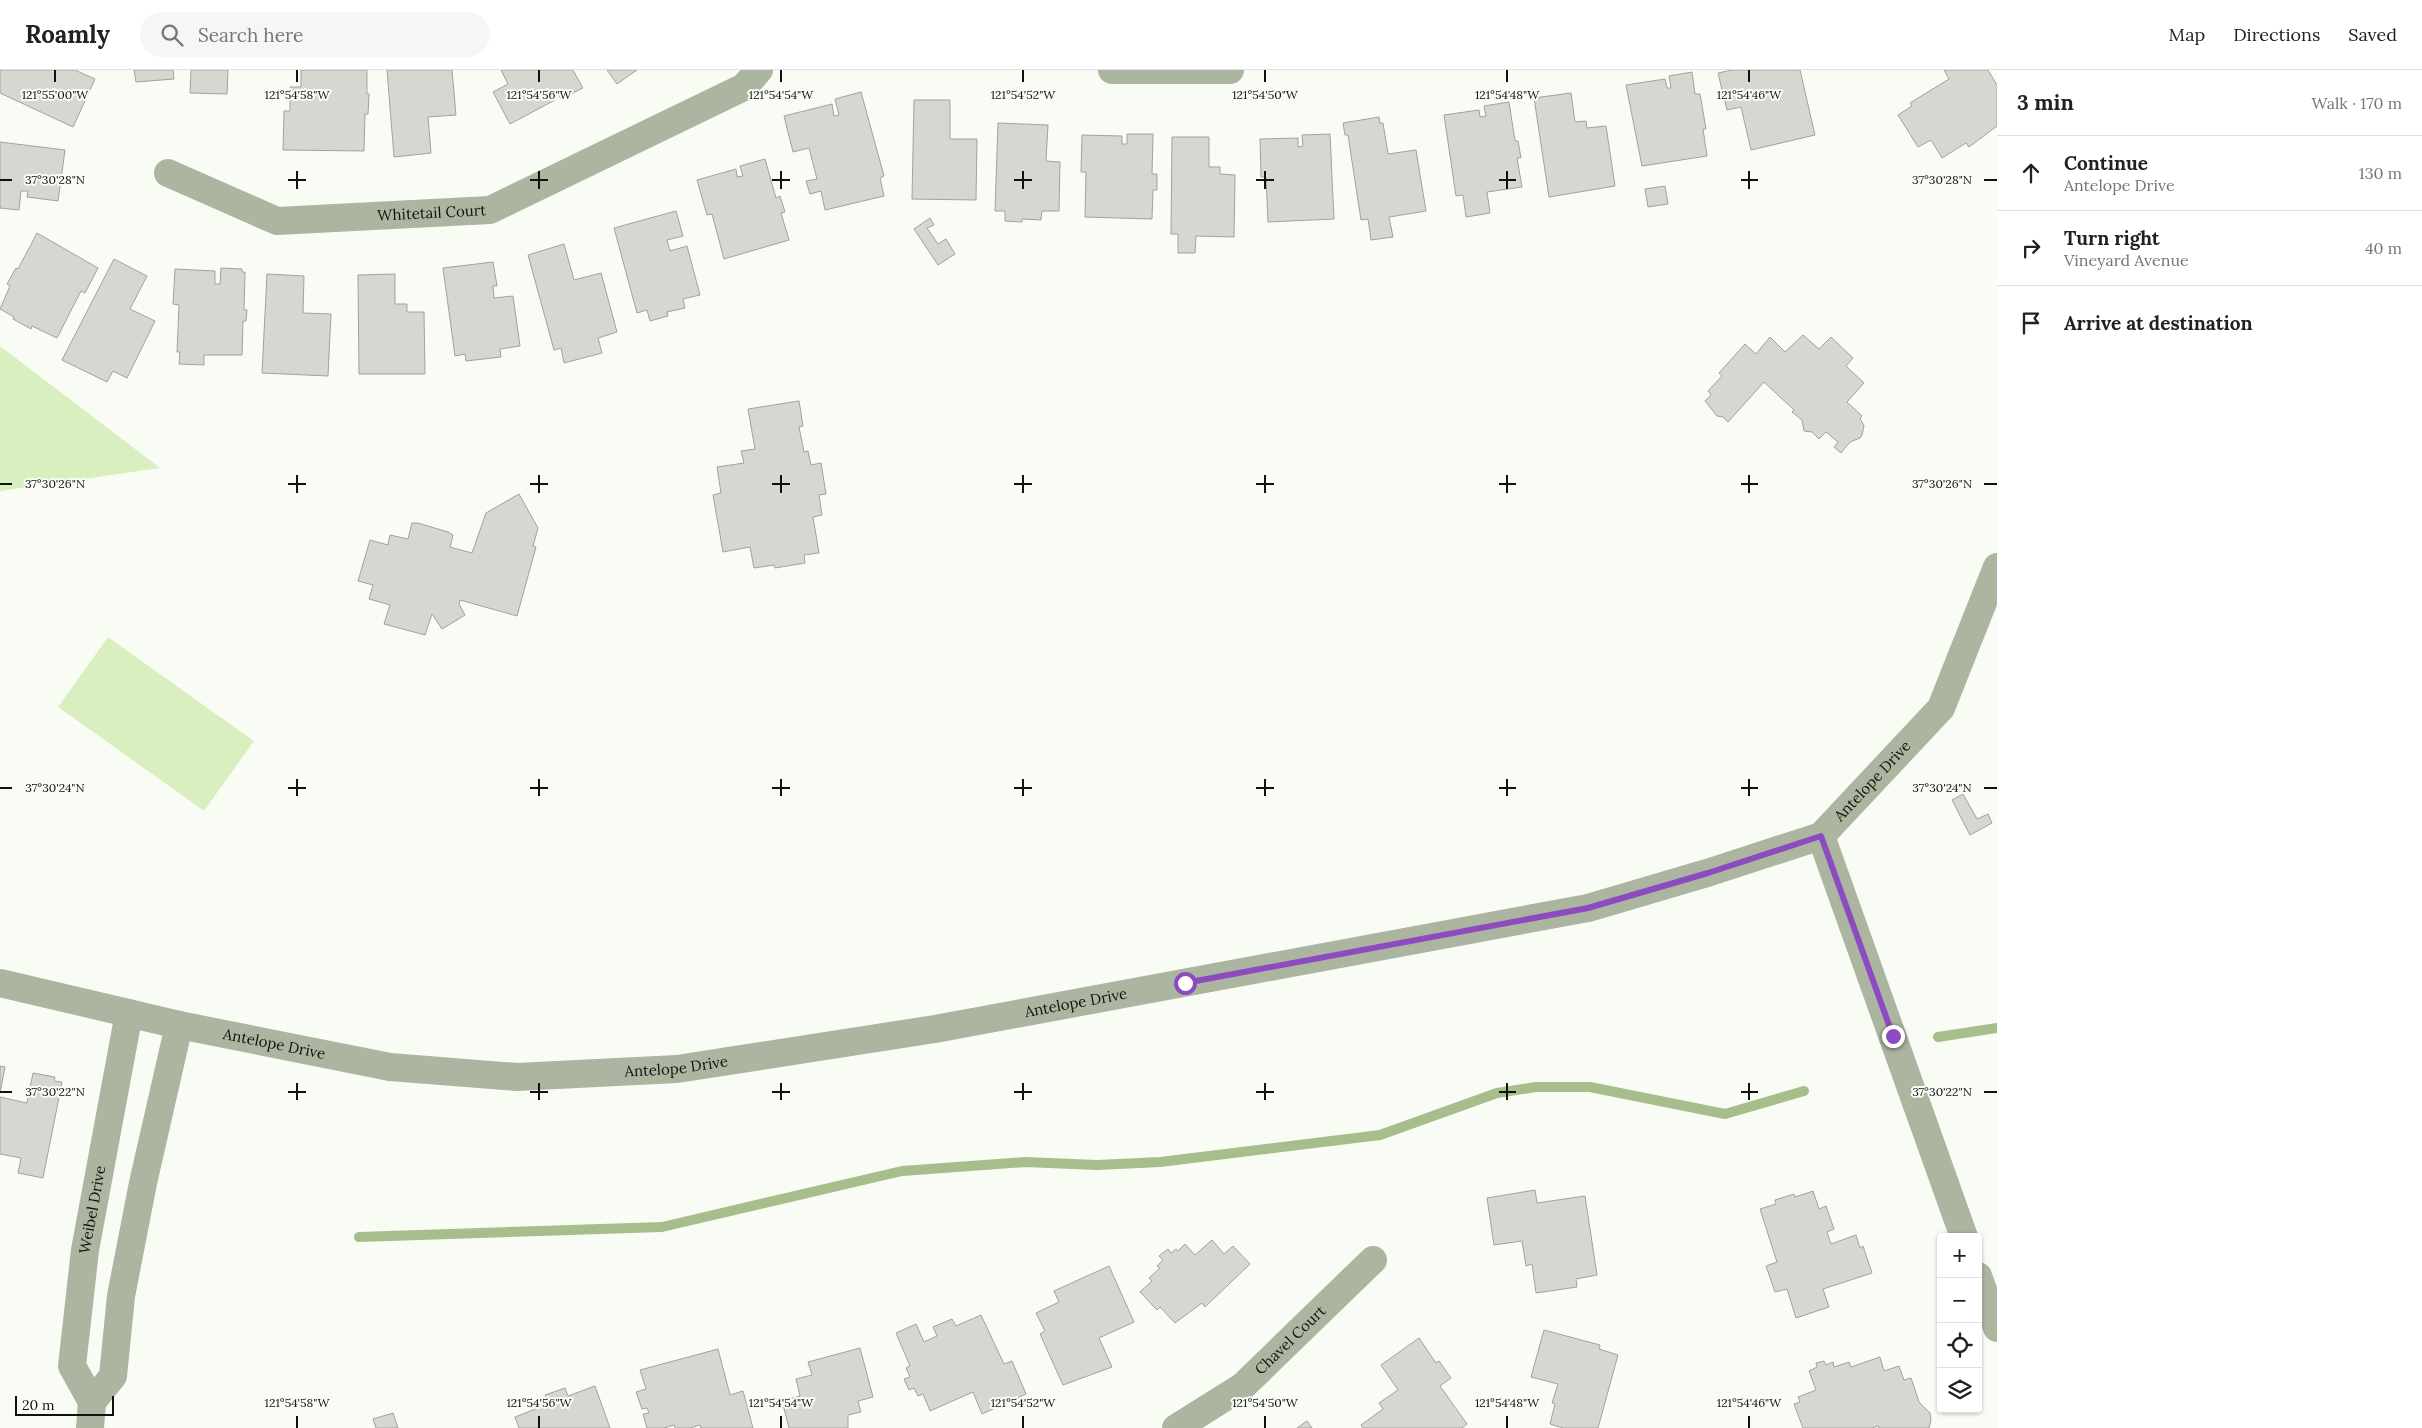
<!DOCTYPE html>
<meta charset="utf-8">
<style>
:root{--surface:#fff;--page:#f6f6f6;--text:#202124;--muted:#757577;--line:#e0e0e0}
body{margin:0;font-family:Lora,serif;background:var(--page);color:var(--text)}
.controls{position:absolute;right:15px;bottom:15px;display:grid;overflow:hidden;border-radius:5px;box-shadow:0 1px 4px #0004}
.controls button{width:45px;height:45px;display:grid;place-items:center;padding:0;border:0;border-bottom:1px solid var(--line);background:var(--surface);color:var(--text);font:25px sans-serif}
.scale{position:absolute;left:15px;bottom:12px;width:99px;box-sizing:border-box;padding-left:5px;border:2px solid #11120f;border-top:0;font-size:14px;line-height:18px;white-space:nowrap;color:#11120f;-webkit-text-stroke:4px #f9fcf5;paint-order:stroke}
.stop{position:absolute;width:15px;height:15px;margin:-11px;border:4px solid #8d4bc0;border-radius:50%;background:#fff}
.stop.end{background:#8d4bc0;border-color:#fff;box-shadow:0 1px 5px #0008}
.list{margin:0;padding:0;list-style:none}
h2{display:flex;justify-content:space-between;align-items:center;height:65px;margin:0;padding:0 20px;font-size:21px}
h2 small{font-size:16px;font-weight:400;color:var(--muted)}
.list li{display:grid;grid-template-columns:32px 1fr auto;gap:15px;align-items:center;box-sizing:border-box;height:75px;padding:0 20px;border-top:1px solid var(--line)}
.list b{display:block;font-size:19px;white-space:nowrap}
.list p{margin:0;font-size:16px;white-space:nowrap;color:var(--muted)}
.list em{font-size:16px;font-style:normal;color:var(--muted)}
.icon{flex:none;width:28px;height:28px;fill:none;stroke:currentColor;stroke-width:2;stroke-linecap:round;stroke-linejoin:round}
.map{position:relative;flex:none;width:1997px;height:1358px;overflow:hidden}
header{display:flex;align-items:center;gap:30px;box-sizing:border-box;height:70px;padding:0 25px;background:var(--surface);border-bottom:1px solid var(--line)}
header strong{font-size:24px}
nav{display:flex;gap:28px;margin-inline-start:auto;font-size:18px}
.search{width:350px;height:45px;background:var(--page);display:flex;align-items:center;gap:12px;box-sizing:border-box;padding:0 18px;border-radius:28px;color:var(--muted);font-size:19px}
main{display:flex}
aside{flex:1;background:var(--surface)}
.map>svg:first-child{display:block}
.green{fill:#daefc0}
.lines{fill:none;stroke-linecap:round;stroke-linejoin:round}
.stream{stroke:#a7bd8c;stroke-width:10}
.building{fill:#d5d8d1;stroke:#a0a39c}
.minor{stroke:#abb59f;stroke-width:28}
.route{stroke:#8d4bc0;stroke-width:6}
.ticks{fill:none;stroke:#11120f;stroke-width:2}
.labels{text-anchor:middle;stroke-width:4;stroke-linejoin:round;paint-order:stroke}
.street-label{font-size:15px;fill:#11120f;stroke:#f9fcf5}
.ticks-label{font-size:12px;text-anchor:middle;fill:#11120f;stroke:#f9fcf5;stroke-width:4;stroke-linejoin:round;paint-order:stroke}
</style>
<header>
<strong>Roamly</strong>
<div class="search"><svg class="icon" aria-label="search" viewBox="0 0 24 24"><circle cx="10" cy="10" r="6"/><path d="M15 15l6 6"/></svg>Search here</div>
<nav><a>Map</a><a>Directions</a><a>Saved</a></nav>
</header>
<main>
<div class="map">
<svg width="1997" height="1358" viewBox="0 0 1997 1358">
<rect width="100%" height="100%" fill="#f9fcf5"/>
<path class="green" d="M0 276 160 398 0 421Z
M108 567 254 671 204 741 58 637Z"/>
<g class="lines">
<path class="stream" d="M1938 967 1997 958
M359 1167 662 1157 902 1101 1025 1092 1097 1095 1160 1092 1380 1065 1497 1023 1536 1017H1590L1725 1044 1804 1021"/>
</g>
<path class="building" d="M0 0H75L95 9 73 57 0 23Z
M134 0H173L174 9 136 12Z
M191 0H228L227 24 190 23Z
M301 0H367V24H369L368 44H365L364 81 283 80 284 41H290V17H301Z
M387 0H452L456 45 428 47 431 83 394 87Z
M501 0H573L583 18 561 29 556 21 551 23 555 30 510 54 493 22 508 14Z
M607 0H637L617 14Z
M1732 0H1800L1815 65 1751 80 1741 37 1727 40 1718 3Z
M1944 0H1988L1997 15V56L1969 77 1966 73 1942 88 1931 70 1918 77 1898 45 1912 36 1910 33 1949 9Z
M1692 2 1695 24H1700L1706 59H1703L1707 86 1642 96 1626 15 1665 9 1667 18H1671L1669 6Z
M861 22 884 106 880 108 884 126 825 140 821 121 810 124 806 111 817 109 809 78 793 82 784 46 832 34 834 46 839 45 835 29Z
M1571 23 1575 52 1586 51 1587 58 1606 56 1615 116 1549 127 1534 28Z
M914 30H950V69H977L976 130 912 129Z
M1509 32 1515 71H1518L1521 88H1517L1522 117 1487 122 1490 143 1466 147 1463 125 1456 126 1444 45 1479 40 1480 47 1486 46 1484 36Z
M1379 47 1380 53H1383L1388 84 1416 80 1426 141 1389 147 1393 167 1371 170 1368 149 1361 150 1348 65H1345L1343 53Z
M998 53 1048 55 1046 91 1060 92 1059 141H1042L1041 150 1022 149V152L1005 151V141H995Z
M1127 64H1153L1152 104H1157V120H1153L1152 149 1085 147 1086 102H1081L1082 65 1122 66V74H1127Z
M1330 64 1334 149 1268 152 1266 107H1261L1260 69 1298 68V77L1303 76 1302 65Z
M1172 67H1209V97H1220V104L1235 105 1234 167 1196 166 1195 183H1178V164H1171Z
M0 72 65 80 58 131 27 127 28 121H21L19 140 0 138Z
M765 89 776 128 780 126 785 142 781 143 789 170 724 189 712 144 707 145 697 110 736 99 737 107 743 106 740 96Z
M1665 116 1668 134 1648 137 1645 119Z
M676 141 683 166 667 170 670 181 687 176 700 225 683 229 685 238 667 242 668 246 650 251 647 240 637 243 614 158Z
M930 148 934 155 927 158 938 174 946 169 955 184 938 195 914 159Z
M37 163 98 198 85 223 81 221 57 268 32 256 31 259 13 249 14 247 0 239 10 216 7 214 16 198 18 199Z
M564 174 574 210 601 203 617 262 598 268 602 283 564 293 561 278 554 280 528 185Z
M114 189 147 206 130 239 155 251 127 308 113 301 107 312 62 290Z
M493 192 497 216H493L494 228 513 226 520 276 500 279 501 287 466 291 465 284 455 286 443 198Z
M221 198 242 199V202H245L244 240H247L246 251H243L242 285H204V295L179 294 180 282H177L179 235 173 234 175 199 215 201V214H220Z
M267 204 304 206 303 243 331 244 328 306 262 303Z
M395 204V234H407V242H424L425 304H359L358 205Z
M1803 265 1819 279 1831 267 1853 288 1846 296 1864 313 1847 332 1862 346 1860 348 1864 356 1862 365 1860 368 1850 372 1841 383 1834 377 1838 372 1826 362 1819 369 1812 362 1804 361 1802 350 1792 342 1794 340 1764 312 1728 352 1723 347 1717 346 1705 331 1711 325 1708 321 1722 306 1719 303 1745 274 1756 284 1770 267 1785 282Z
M799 331 803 356 799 357 804 382 808 381 811 395 821 393 826 424 819 425 822 445 813 447 819 483 804 485 805 493 775 498 774 495 754 498 750 477 723 482 713 425 721 423 717 397 744 393 741 381 755 379 748 339Z
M519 424 538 458 533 476 536 477 517 546 460 530 459 534 465 545 442 559 432 544 425 565 384 554 390 535 369 529 373 515 358 511 370 470 388 475 390 465 408 469 412 453H418L448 462 453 465 450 477 472 483 486 443Z
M1963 724 1977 749 1988 744 1992 753 1970 765 1952 730Z
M0 996 5 997 0 1023Z
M33 1003 55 1007 54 1011 62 1012 43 1108 18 1103 21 1088 0 1084V1027L27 1033Z
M1535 1120 1537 1133 1585 1126 1597 1205 1576 1209 1577 1217 1536 1223 1532 1194 1526 1196 1522 1171 1494 1175 1487 1128Z
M1813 1121 1819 1139 1826 1136 1834 1159 1827 1162 1831 1174 1856 1165 1860 1178 1863 1176 1872 1203 1823 1219 1829 1237 1796 1248 1787 1219 1775 1222 1766 1196 1777 1192 1760 1139 1776 1134 1775 1130 1794 1124 1795 1127Z
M1212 1170 1224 1184 1233 1176 1250 1194 1205 1237 1202 1233 1175 1253 1160 1237 1157 1240 1140 1222 1152 1211 1149 1208 1160 1198 1157 1196 1163 1190 1159 1186 1168 1179 1171 1183 1176 1179 1178 1181 1185 1174 1195 1185Z
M1109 1196 1134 1252 1099 1268 1112 1297 1063 1315 1040 1264 1045 1261 1036 1243 1059 1232 1054 1221Z
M981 1245 1004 1294 1012 1291 1026 1324 982 1344 973 1322 930 1341 923 1324 918 1326 914 1318 909 1320 904 1309 910 1307 906 1298 910 1296 896 1263 916 1254 924 1272 937 1266 933 1257 952 1249 956 1256Z
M1544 1260 1600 1275 1599 1279 1618 1285 1598 1358H1563L1550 1354 1555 1334 1552 1333 1558 1314 1531 1307Z
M1419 1268 1436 1293 1439 1291 1451 1308 1440 1316 1467 1354 1462 1358H1363L1361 1355 1383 1339 1379 1333 1398 1320 1381 1295Z
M860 1278 873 1327 858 1331 861 1342 848 1345V1358H789L782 1331 800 1326 796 1309 812 1305 808 1292Z
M718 1279 730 1325 743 1321 753 1358H701L700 1355 690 1358H675L674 1355 664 1358H647L643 1344 649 1343 647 1338 642 1339 636 1322 646 1319 640 1300Z
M1880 1287 1884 1301 1899 1296 1904 1310 1911 1308 1919 1332 1930 1343 1931 1350 1929 1358H1879L1878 1356 1872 1358H1803L1794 1334 1800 1332 1798 1327 1816 1320 1809 1301 1817 1297 1816 1293 1824 1291 1826 1295 1833 1292 1834 1297 1849 1292 1851 1297Z
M595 1316 610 1358H519L515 1347 548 1334 545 1325 565 1318 568 1326Z
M393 1343 398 1358H376L373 1349Z
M1307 1351 1312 1358H1297Z"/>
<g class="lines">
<g class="minor">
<path d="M1112 0H1230"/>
<path id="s1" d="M168 103 277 151 490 140 744 17 759 0"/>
<path d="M1821 766 1964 1167"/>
<path id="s2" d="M0 913 179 955 390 997 517 1007 677 999 935 959 1588 838 1707 803 1821 766 1941 638 1997 497"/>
<path d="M1978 1206 1997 1258"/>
<path d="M92 1332 113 1306 121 1226 143 1113 179 955"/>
<path id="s3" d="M90 1358 92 1332 72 1296 85 1180 129 943"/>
<path id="s4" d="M1176 1358 1243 1316 1373 1190"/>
</g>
</g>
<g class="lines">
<path class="route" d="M1185 913 1588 838 1708 803 1821 766 1893 966"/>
</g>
<path class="ticks" d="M55 0V12M297 0V12M539 0V12M781 0V12M1023 0V12M1265 0V12M1507 0V12M1749 0V12M297 101V119M539 101V119M781 101V119M1023 101V119M1265 101V119M1507 101V119M1749 101V119M0 110H12M288 110H306M530 110H548M772 110H790M1014 110H1032M1256 110H1274M1499 110H1516M1741 110H1758M1984 110H1997M297 405V423M539 405V423M781 405V423M1023 405V423M1265 405V423M1507 405V423M1749 405V423M0 414H12M288 414H306M530 414H548M772 414H790M1014 414H1032M1256 414H1274M1499 414H1516M1741 414H1758M1984 414H1997M297 709V726M539 709V726M781 709V726M1023 709V726M1265 709V726M1507 709V726M1749 709V726M0 718H12M288 718H306M530 718H548M772 718H790M1014 718H1032M1256 718H1274M1499 718H1516M1741 718H1758M1984 718H1997M297 1013V1030M539 1013V1030M781 1013V1030M1023 1013V1030M1265 1013V1030M1507 1013V1030M1749 1013V1030M0 1022H12M288 1022H306M530 1022H548M772 1022H790M1014 1022H1032M1256 1022H1274M1499 1022H1516M1741 1022H1758M1984 1022H1997M297 1346V1358M539 1346V1358M781 1346V1358M1023 1346V1358M1265 1346V1358M1507 1346V1358M1749 1346V1358"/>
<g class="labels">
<g class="street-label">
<text dy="5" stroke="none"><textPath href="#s1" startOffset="274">Whitetail Court</textPath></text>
<text dy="5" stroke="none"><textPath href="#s2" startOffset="1931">Antelope Drive</textPath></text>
<text dy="5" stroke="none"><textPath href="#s2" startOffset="1091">Antelope Drive</textPath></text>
<text dy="5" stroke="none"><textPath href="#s2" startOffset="281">Antelope Drive</textPath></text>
<text dy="5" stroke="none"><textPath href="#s2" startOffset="686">Antelope Drive</textPath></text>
<text dy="5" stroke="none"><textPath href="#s3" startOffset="225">Weibel Drive</textPath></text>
<text dy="5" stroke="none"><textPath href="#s4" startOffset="145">Chavel Court</textPath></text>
</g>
</g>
<g class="ticks-label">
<text x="55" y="29">121°55'00"W</text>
<text x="297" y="29">121°54'58"W</text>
<text x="539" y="29">121°54'56"W</text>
<text x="781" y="29">121°54'54"W</text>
<text x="1023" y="29">121°54'52"W</text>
<text x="1265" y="29">121°54'50"W</text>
<text x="1507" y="29">121°54'48"W</text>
<text x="1749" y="29">121°54'46"W</text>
<text x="55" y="114">37°30'28"N</text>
<text x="1942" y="114">37°30'28"N</text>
<text x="55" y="418">37°30'26"N</text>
<text x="1942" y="418">37°30'26"N</text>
<text x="55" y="722">37°30'24"N</text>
<text x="1942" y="722">37°30'24"N</text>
<text x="55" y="1026">37°30'22"N</text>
<text x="1942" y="1026">37°30'22"N</text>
<text x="297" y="1337">121°54'58"W</text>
<text x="539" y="1337">121°54'56"W</text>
<text x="781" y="1337">121°54'54"W</text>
<text x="1023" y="1337">121°54'52"W</text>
<text x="1265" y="1337">121°54'50"W</text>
<text x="1507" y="1337">121°54'48"W</text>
<text x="1749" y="1337">121°54'46"W</text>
</g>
</svg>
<div class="controls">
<button>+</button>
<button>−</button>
<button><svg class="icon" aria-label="locate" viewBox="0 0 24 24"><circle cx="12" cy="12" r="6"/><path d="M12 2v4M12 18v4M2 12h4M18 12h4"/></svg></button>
<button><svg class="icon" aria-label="layers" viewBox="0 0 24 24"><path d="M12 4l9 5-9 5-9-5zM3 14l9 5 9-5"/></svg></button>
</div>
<div class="scale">20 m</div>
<div class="stop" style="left:1185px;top:913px"></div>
<div class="stop end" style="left:1893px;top:966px"></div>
</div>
<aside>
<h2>3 min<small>Walk · 170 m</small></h2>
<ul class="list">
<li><svg class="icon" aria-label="ahead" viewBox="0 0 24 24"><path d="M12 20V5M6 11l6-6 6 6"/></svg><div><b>Continue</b><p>Antelope Drive</p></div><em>130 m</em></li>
<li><svg class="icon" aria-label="right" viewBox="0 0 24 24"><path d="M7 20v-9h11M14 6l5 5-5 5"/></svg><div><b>Turn right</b><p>Vineyard Avenue</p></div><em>40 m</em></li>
<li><svg class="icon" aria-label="arrive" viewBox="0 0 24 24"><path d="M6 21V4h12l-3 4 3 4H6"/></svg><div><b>Arrive at destination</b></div></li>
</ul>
</aside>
</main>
